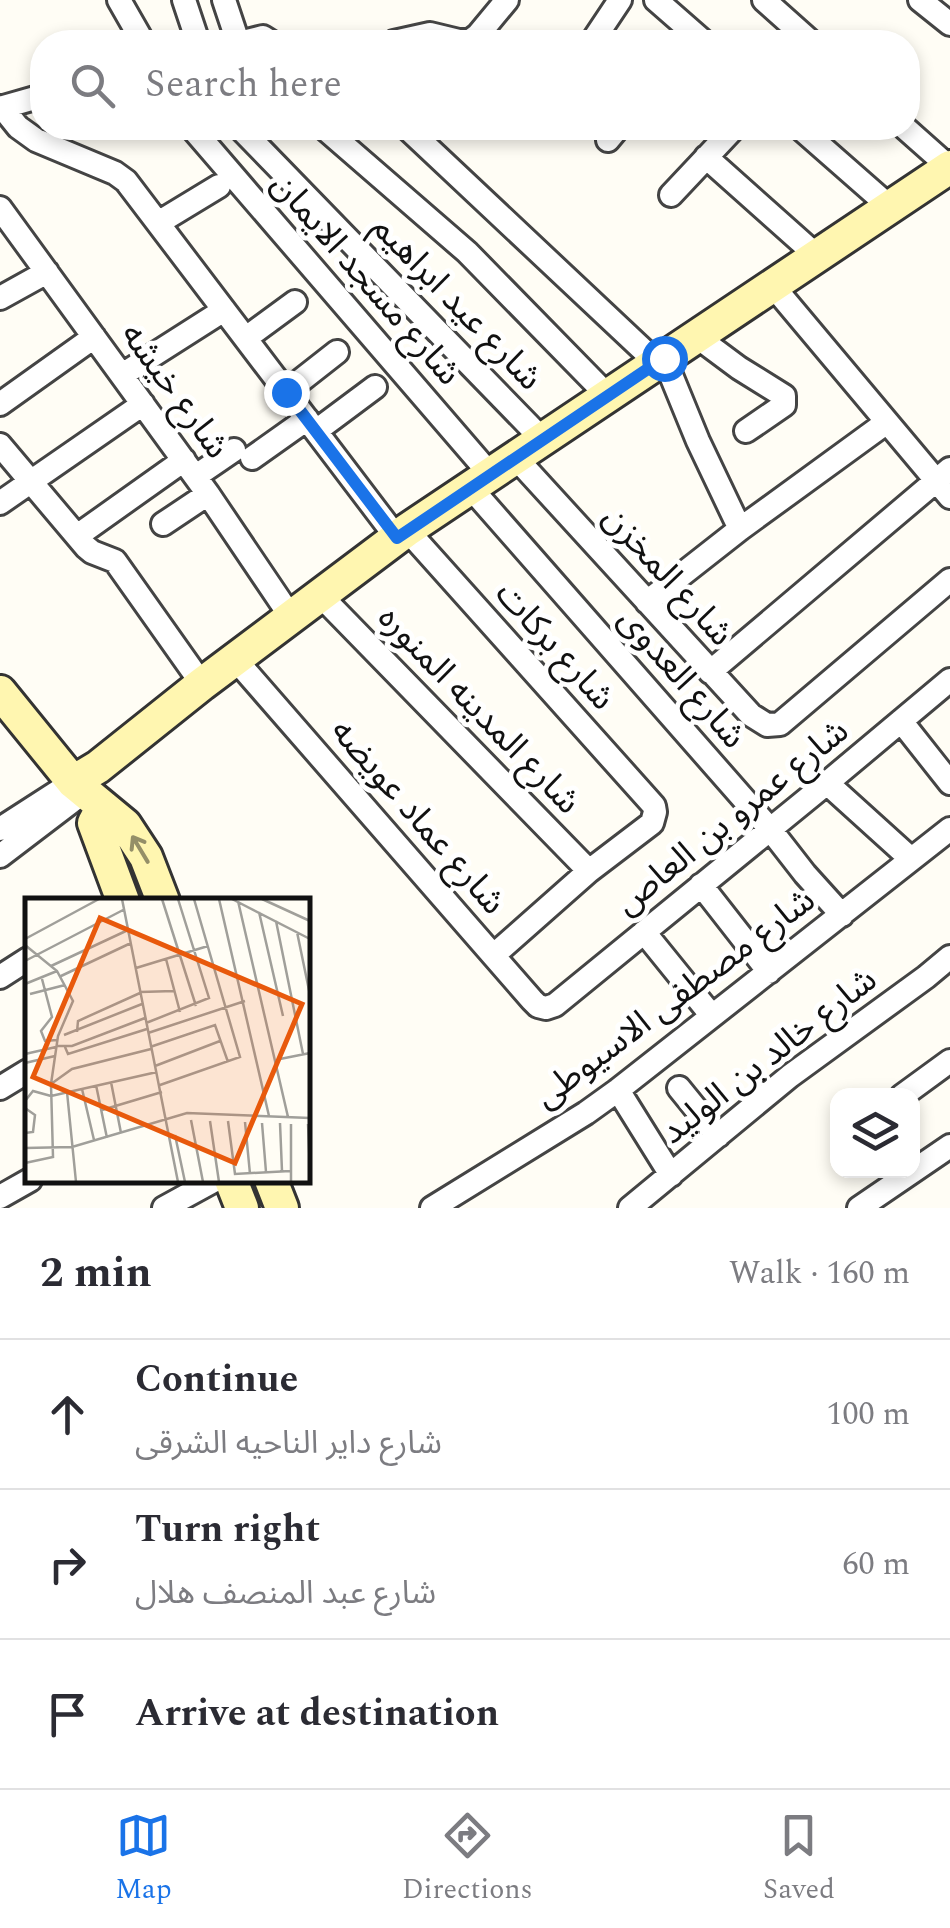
<!DOCTYPE html>
<meta charset="utf-8">
<style>
:root{--surface:#fff;--page:#f2f2f3;--text:#2b2b33;--muted:#7c7c81;--line:#e1e1e2;--accent:#1a73e8}
body{margin:0;font-family:Spectral,"Noto Sans Arabic",serif;background:var(--page);color:var(--text)}
.controls{position:absolute;right:30px;bottom:30px;display:grid;overflow:hidden;border-radius:20px;box-shadow:0 5px 15px #0003}
.controls button{width:90px;height:90px;display:grid;place-items:center;padding:0;border:0;border-bottom:2px solid var(--line);background:var(--surface);color:var(--text);font:50px sans-serif}
.stop{position:absolute;width:30px;height:30px;margin:-22px;border:8px solid #1a73e8;border-radius:50%;background:#fff}
.stop.end{background:#1a73e8;border-color:#fff;box-shadow:0 2px 10px #0008}
.list{margin:0;padding:0;list-style:none}
h2{display:flex;justify-content:space-between;align-items:center;height:130px;margin:0;padding:0 40px;font-size:42px}
h2 small{font-size:32px;font-weight:400;color:var(--muted)}
.list li{display:grid;grid-template-columns:65px 1fr auto;gap:30px;align-items:center;box-sizing:border-box;height:150px;padding:0 40px;border-top:2px solid var(--line)}
.list b{display:block;font-size:38px;white-space:nowrap}
.list p{margin:0;font-size:32px;white-space:nowrap;color:var(--muted)}
.list em{font-size:32px;font-style:normal;color:var(--muted)}
.icon{flex:none;width:55px;height:55px;fill:none;stroke:currentColor;stroke-width:2;stroke-linecap:round;stroke-linejoin:round}
.map{position:relative;flex:none;width:950px;height:1208px;overflow:hidden}
.search{position:absolute;background:var(--surface);box-shadow:0 5px 15px #0003;left:30px;right:30px;top:30px;height:110px;display:flex;align-items:center;gap:25px;box-sizing:border-box;padding:0 35px;border-radius:40px;color:var(--muted);font-size:38px}
.sheet{height:580px;background:var(--surface)}
nav{display:flex;justify-content:space-around;align-items:center;box-sizing:border-box;height:140px;border-top:2px solid var(--line);background:var(--surface);font-size:28px;color:var(--muted)}
nav a{display:grid;justify-items:center;gap:5px}
nav .on{color:var(--accent)}
.map>svg:first-child{display:block}
.lines{fill:none;stroke-linecap:round;stroke-linejoin:round}
.street-casing{stroke:#444;stroke-width:28}
.secondary-casing{stroke:#333;stroke-width:38}
.street{stroke:#fff;stroke-width:22}
.secondary{stroke:#fff6b0;stroke-width:32}
.oneway{stroke:#948f68}
.route{stroke:#1a73e8;stroke-width:12}
.labels{text-anchor:middle;stroke-width:10;stroke-linejoin:round;paint-order:stroke}
.street-label{font-size:35px;fill:#111;stroke:#fff}
.inset-road{fill:none;stroke:#a09f9a;stroke-width:2.5}
.view{fill:#e8590c;fill-opacity:0.15;stroke:#e8590c;stroke-width:5}
.inset-edge{fill:none;stroke:#111;stroke-width:5}
</style>
<div class="map">
<svg width="950" height="1208" viewBox="0 0 950 1208">
<rect width="100%" height="100%" fill="#fffdf5"/>
<g class="lines">
<g class="street-casing">
<path id="street" d="M119 0 143 42
M184 0 198 42
M224 0 238 42
M656 0 704 42
M764 0 811 42
M920 0 950 24
M243 42 263 37 271 42
M394 42 430 34 459 41H470L478 35 507 0
M592 42 620 0
M2 107 18 127 36 140 115 173 126 181 397 538
M0 108 42 96
M192 128 490 474
M240 128 542 439
M324 128 467 252 608 396
M407 128 657 363
M800 128 890 207
M905 128 949 167
M608 140 618 128
M706 157 817 256
M671 195 734 128
M0 208 208 494 291 617
M158 223 219 186
M773 286 950 497
M0 298 47 272
M696 336 739 368 784 396V405L746 431
M246 338 295 302
M664 358 698 441 740 529
M122 375 224 310
M286 392 337 352
M0 404 94 337
M316 431 375 387
M0 445 86 547 92 552 115 561 202 684
M515 457 751 715 767 725 780 724 950 580
M252 458 307 419
M196 476 234 450
M470 487 770 829 805 874 842 915
M0 503 143 404
M163 524 208 494
M407 530 654 806 655 812 652 823 589 871 494 955
M77 536 184 460
M320 595 589 871
M647 602 740 529 887 422
M235 659 532 1000 538 1006 546 1008 555 1005 827 783 950 680
M710 672 950 469
M901 721 950 783
M827 783 911 859
M0 829 73 782
M0 856 84 792
M701 885 769 972
M644 932 712 1016
M0 977 28 959
M0 1088 28 1071
M679 1088 718 1136
M618 1090 671 1175
M902 1096 950 1061
M0 1197 30 1180
M164 1208 215 1180
M432 1208 586 1113 618 1090 950 829
M630 1208 790 1076 926 977 950 957
M859 1208 950 1146"/>
</g>
<g class="secondary-casing">
<path id="secondary" d="M0 692 73 782 125 825 146 857 163 901
M73 782 98 767 202 684 407 530 950 167
M102 808 94 823 123 901
M231 1180 242 1208
M271 1180 282 1208"/>
</g>
<use href="#street" class="street"/>
<use href="#secondary" class="secondary"/>
</g>
<defs><path id="oneway-shaft" d="M-6 0H5M1.5-3L5.5 0L1.5 3" fill="none" stroke-width="1.6" stroke-linecap="round" stroke-linejoin="round" transform="scale(2.5)"/></defs>
<use class="oneway" href="#oneway-shaft" transform="translate(140 849) rotate(-121)"/>
<g class="lines">
<path class="route" d="M286 392 397 538 664 358"/>
</g>
<g class="labels">
<g class="street-label">
<text transform="translate(367 278) rotate(49)" y="12">شارع مسجد الايمان</text>
<text transform="translate(458 302) rotate(46)" y="12">شارع عيد ابراهيم</text>
<text transform="translate(176 390) rotate(54)" y="12">شارع خيشه</text>
<text transform="translate(669 575) rotate(48)" y="12">شارع المخزن</text>
<text transform="translate(556 645) rotate(48)" y="12">شارع بركات</text>
<text transform="translate(683 677) rotate(49)" y="12">شارع العدوى</text>
<text transform="translate(480 709) rotate(46)" y="12">شارع المدينه المنوره</text>
<text transform="translate(419 816) rotate(49)" y="12">شارع عماد عويضه</text>
<text transform="translate(731 816) rotate(-39)" y="12">شارع عمرو بن العاص</text>
<text transform="translate(674 997) rotate(-37)" y="12">شارع مصطفى الاسيوطى</text>
<text transform="translate(768 1055) rotate(-38)" y="12">شارع خالد بن الوليد</text>
</g>
</g>
<g transform="translate(25 898)">
<rect width="285" height="285" fill="#fffdf5"/>
<path class="inset-road" d="M97 1 153 284M137 1 171 108M194 1 244 218M207 1 285 41M237 1 285 23M213 3 263 219M234 14 258 118M251 23 278 156M272 34 285 97M0 41 74 1M0 47 32 73 48 103 33 138 26 186 28 259 0 265M141 61 155 114M0 63 100 11M26 68 103 32M111 70 183 48M36 78 106 45M17 81 27 119 16 133 20 143 32 142M0 86 32 73M115 94 149 93M5 96 40 87M121 125 184 100 153 1M52 134 53 123 115 95M123 135 220 103M39 137 117 106M32 148H47L120 120M40 149 43 156 122 131M125 149 190 127 203 164M0 156 31 149M255 161 285 155M0 165 30 158M130 168 195 143M285 179V212M86 184 96 235M26 186 47 171 126 151M71 187 82 240M135 187 215 159 169 1M57 191 69 242M42 194 51 284M26 198 132 174M0 203 8 193 26 198M0 210 10 217 8 234 0 235M77 212 137 194M166 222 178 284M185 223 194 284M203 223 210 276 265 273M220 224 225 276M237 225 241 274M255 225 257 273M283 226 285 273M150 237 160 284M0 250 47 249 162 215 285 220M266 284V226"/>
<path class="view" d="M75 20 277 106 210 265 8 179Z"/>
<rect width="285" height="285" class="inset-edge"/>
</g>
</svg>
<div class="controls">
<button><svg class="icon" aria-label="layers" viewBox="0 0 24 24"><path d="M12 4l9 5-9 5-9-5zM3 14l9 5 9-5"/></svg></button>
</div>
<div class="stop" style="left:664px;top:358px"></div>
<div class="stop end" style="left:286px;top:392px"></div>
<div class="search"><svg class="icon" aria-label="search" viewBox="0 0 24 24"><circle cx="10" cy="10" r="6"/><path d="M15 15l6 6"/></svg>Search here</div>
</div>
<section class="sheet">
<h2>2 min<small>Walk · 160 m</small></h2>
<ul class="list">
<li><svg class="icon" aria-label="ahead" viewBox="0 0 24 24"><path d="M12 20V5M6 11l6-6 6 6"/></svg><div><b>Continue</b><p>شارع داير الناحيه الشرقى</p></div><em>100 m</em></li>
<li><svg class="icon" aria-label="right" viewBox="0 0 24 24"><path d="M7 20v-9h11M14 6l5 5-5 5"/></svg><div><b>Turn right</b><p>شارع عبد المنصف هلال</p></div><em>60 m</em></li>
<li><svg class="icon" aria-label="arrive" viewBox="0 0 24 24"><path d="M6 21V4h12l-3 4 3 4H6"/></svg><div><b>Arrive at destination</b></div></li>
</ul>
</section>
<nav>
<a class="on"><svg class="icon" aria-label="map" viewBox="0 0 24 24"><path d="M3 6l6-2 6 2 6-2v14l-6 2-6-2-6 2zM9 4v14M15 6v14"/></svg>Map</a>
<a><svg class="icon" aria-label="directions" viewBox="0 0 24 24"><path d="M12 3l9 9-9 9-9-9zM9 14v-3h6M13 9l2 2-2 2"/></svg>Directions</a>
<a><svg class="icon" aria-label="saved" viewBox="0 0 24 24"><path d="M7 4h10v16l-5-4-5 4z"/></svg>Saved</a>
</nav>
